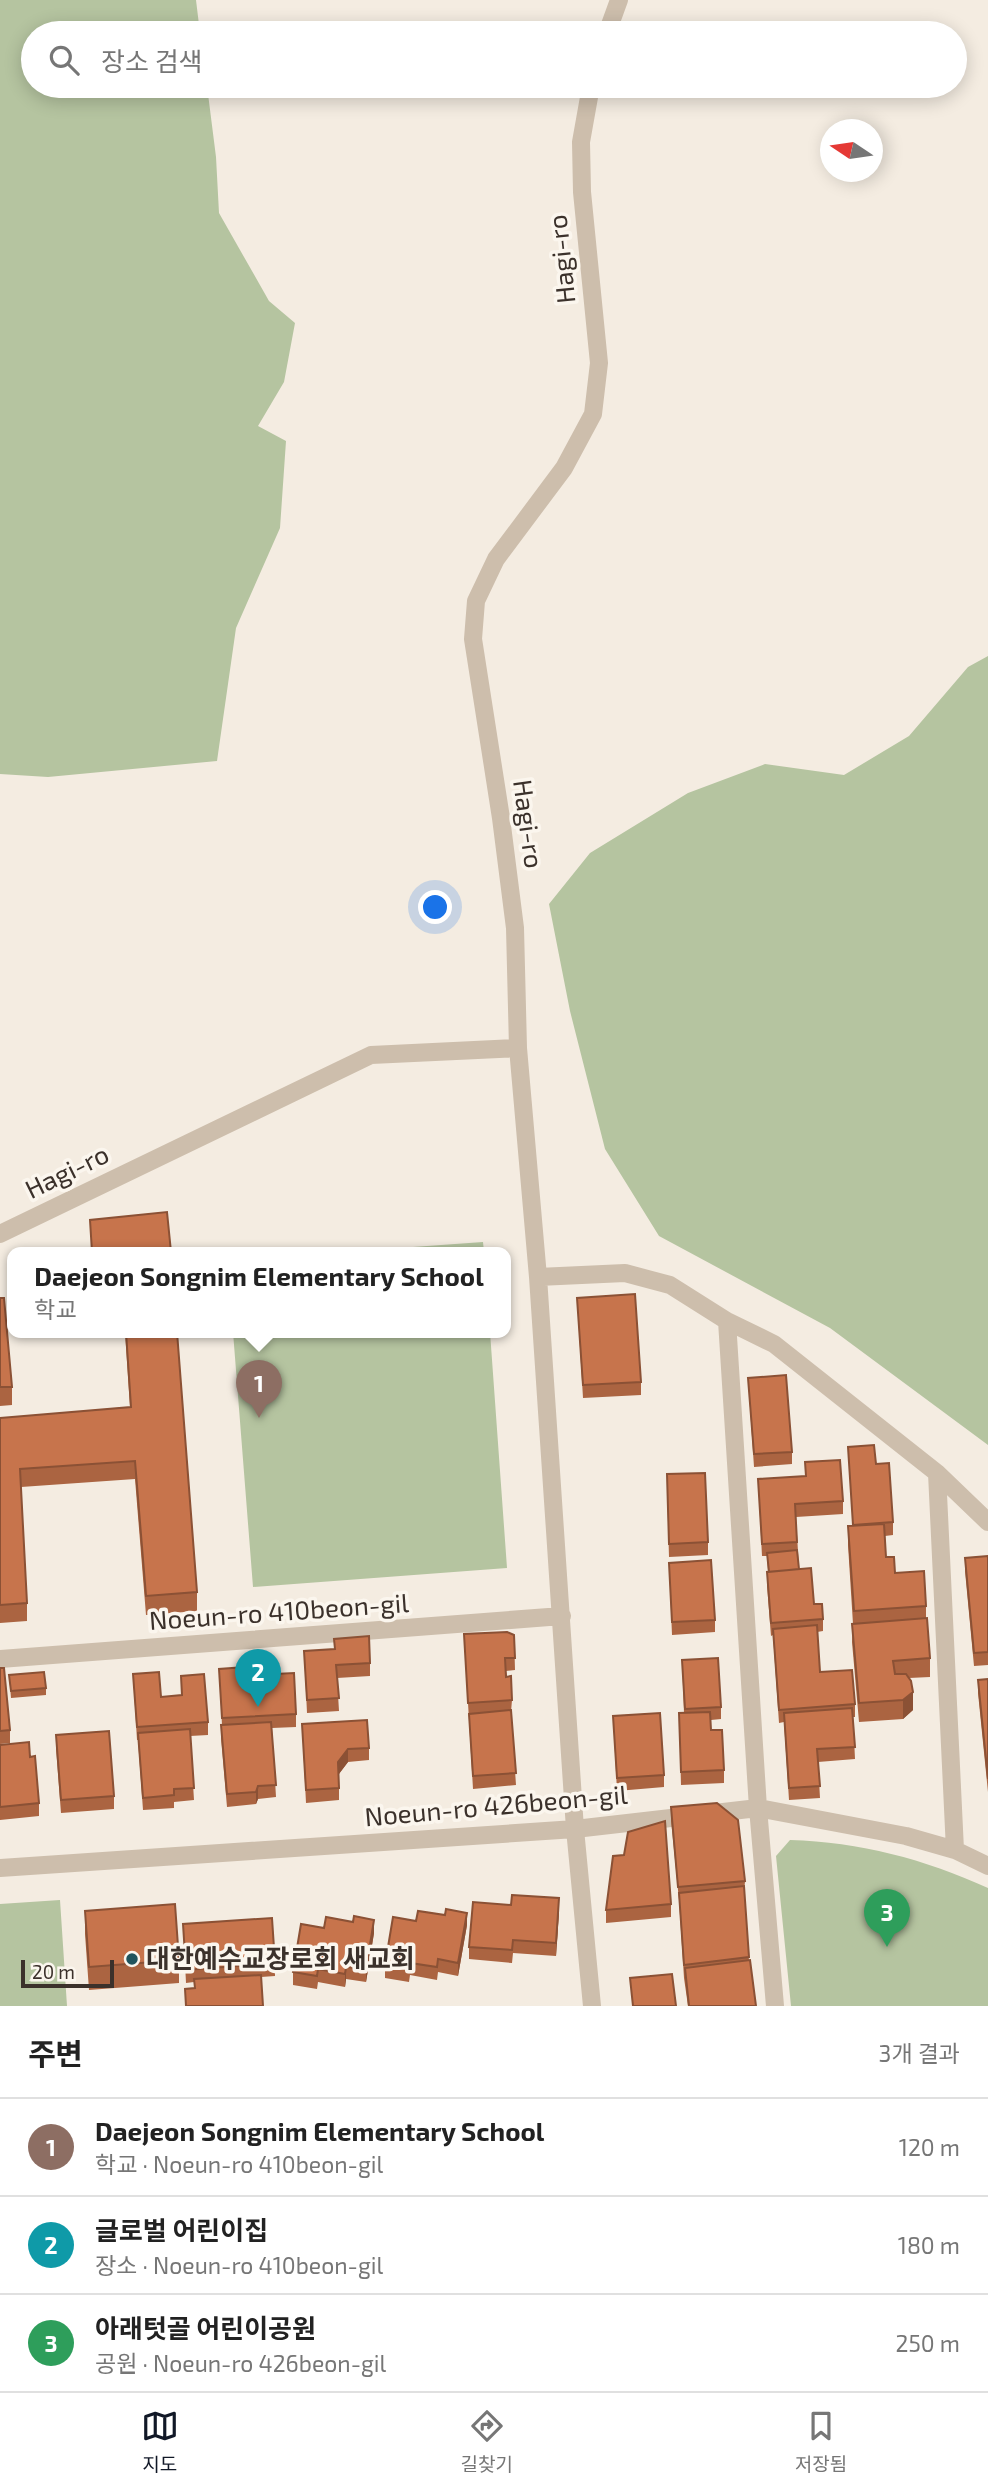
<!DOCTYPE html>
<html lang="ko">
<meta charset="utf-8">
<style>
:root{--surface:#fff;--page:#f2f2f2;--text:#222;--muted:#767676;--line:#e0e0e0;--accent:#111827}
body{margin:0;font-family:"Exo 2","Noto Sans KR",sans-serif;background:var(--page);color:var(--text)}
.compass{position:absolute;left:820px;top:119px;width:63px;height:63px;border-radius:50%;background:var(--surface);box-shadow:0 4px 18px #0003;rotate:283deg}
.scale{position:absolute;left:21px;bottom:18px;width:93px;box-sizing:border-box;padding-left:7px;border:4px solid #3b312b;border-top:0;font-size:19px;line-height:24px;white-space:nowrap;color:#3b312b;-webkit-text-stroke:5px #fbf6ee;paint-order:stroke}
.you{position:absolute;left:436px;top:908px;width:24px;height:24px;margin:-18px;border:5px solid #fff;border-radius:50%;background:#1a73e8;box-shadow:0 0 0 10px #1a73e833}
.badge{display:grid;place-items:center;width:46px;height:46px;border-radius:50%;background:var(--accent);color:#fff;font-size:23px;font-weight:700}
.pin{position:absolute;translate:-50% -58px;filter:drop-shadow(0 2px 4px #0008)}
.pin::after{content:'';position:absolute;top:37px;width:24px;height:21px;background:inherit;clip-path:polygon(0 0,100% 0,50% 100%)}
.popup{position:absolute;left:7px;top:1247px;width:504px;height:91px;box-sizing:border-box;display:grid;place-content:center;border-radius:14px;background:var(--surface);filter:drop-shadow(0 2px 5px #0005);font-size:23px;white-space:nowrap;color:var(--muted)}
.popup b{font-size:26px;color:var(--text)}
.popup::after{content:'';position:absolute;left:50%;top:100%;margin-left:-14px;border:14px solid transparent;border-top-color:var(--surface)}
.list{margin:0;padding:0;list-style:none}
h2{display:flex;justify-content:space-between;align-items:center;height:91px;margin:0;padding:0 28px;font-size:30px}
h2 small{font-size:23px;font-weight:400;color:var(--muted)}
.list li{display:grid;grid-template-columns:46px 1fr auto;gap:21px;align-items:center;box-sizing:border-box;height:98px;padding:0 28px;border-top:2px solid var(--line)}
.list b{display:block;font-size:26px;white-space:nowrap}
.list p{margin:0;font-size:23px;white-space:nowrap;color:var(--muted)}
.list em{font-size:23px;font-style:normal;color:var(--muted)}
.icon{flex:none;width:38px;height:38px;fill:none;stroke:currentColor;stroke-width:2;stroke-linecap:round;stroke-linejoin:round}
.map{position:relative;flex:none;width:988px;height:2006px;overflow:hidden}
.search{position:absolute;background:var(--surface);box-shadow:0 4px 18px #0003;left:21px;right:21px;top:21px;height:77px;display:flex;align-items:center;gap:18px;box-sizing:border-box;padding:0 24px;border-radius:38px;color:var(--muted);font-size:26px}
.sheet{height:385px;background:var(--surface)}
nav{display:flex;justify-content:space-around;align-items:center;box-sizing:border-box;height:98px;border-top:2px solid var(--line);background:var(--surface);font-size:19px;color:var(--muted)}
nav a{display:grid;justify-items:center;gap:4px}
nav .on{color:var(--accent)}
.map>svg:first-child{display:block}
.green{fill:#b5c4a0}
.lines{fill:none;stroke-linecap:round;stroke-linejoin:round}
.minor{stroke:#cdbeac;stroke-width:18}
.wall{fill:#ab6441}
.shaded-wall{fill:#8b5135}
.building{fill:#c7744c;stroke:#8b5135;stroke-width:2}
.poi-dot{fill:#20545d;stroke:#fbf6ee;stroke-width:2.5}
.labels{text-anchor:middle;stroke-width:7;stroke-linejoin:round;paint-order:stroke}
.street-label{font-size:26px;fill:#3b312b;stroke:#fbf6ee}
.poi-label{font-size:26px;font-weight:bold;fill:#3b312b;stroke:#fbf6ee;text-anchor:start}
</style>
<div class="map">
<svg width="988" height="2006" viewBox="0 0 988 2006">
<rect width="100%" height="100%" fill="#f4ece1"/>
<path class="green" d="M0 0H196L200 33H33V86H207L216 157 219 213 269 301 295 323 284 382 258 426 286 441 280 528 236 628 217 761 48 777 0 774Z
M988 656V1445L830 1328 659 1236 605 1149 570 1011 549 904 590 853 688 793 765 764 844 775 909 736 968 667Z
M483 1242 484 1252H343Z
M233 1332H490L507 1568 253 1587Z
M790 1840C860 1842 924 1859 988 1888V2006H791L776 1856Z
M60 1900 67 2006H0V1904Z"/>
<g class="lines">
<path class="minor" d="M607 33 619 0
M591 86 581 142 582 192 599 363 593 414 564 468 496 559 476 601 473 639 501 818 515 928 518 1048 538 1277 575 1829 592 2006
M0 1234 371 1055 518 1048
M538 1277 625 1273 670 1285 727 1321 774 1344 937 1473 988 1522
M727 1321 758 1808 775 2006
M937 1473 955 1850
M0 1659 562 1616
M0 1868 575 1829 758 1808 906 1836 955 1850 988 1866"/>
</g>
<path class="wall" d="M0 1298 12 1387V1405L0 1406Z
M577 1298 641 1382V1395L583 1398Z
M125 1332H177L197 1592V1611L146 1615 135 1479 21 1487 27 1603V1621L0 1623V1418L130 1407Z
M748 1378 792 1452V1464L754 1467Z
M848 1447 876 1464 893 1522V1535L885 1536 886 1557 895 1573 926 1606V1618L930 1658V1677L909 1678 913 1710 903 1719 859 1722 852 1642 853 1624 848 1545V1526H853Z
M758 1479 843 1501V1514L796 1517 799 1569 814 1604 823 1619V1631L817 1632 820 1672 855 1704V1717H853L855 1759 818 1762 820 1798 789 1800 784 1722 779 1723 773 1635 771 1636 767 1585V1572H768L767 1556H762Z
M667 1487 708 1542V1555L669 1557Z
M988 1556V1665L974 1666 965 1571V1558Z
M669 1563 715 1620V1632L672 1635Z
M464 1634 514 1635 515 1670 506 1671 512 1700 511 1712 516 1785 473 1789Z
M334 1639 370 1663V1676L337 1678 339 1711 307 1713 304 1651 334 1649Z
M682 1660 721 1707V1719L711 1720V1730L724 1770V1783L681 1785 679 1713H684Z
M0 1668 10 1730V1743L0 1744Z
M219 1669 275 1674 296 1714V1727L272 1728 276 1797 258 1799 256 1804 227 1807 221 1738 222 1725Z
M133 1674 161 1697 181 1695V1676L208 1722V1735L190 1736 194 1800 174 1802V1808L143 1810 138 1740H137Z
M9 1675 46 1688V1695L11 1698Z
M988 1679V1792L978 1693V1680Z
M613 1716 664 1775V1787L617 1791Z
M302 1724 369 1748V1760L348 1762 339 1774V1800L306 1803Z
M56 1735 114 1796V1809L61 1813 56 1748Z
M0 1745 30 1757 39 1803V1816L0 1820Z
M671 1807 745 1881 744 1894 749 1961 756 2006H688L684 1978 679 1900 671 1820Z
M624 1855 671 1904V1917L606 1923V1910Z
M85 1911 179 1960V1983L89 1990 85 1934Z
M559 1911 556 1956 513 1953 512 1963 469 1959V1947Z
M416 1921 467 1925 458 1976 438 1972 437 1980 410 1975 409 1982 385 1978V1965Z
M183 1924 275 1963V1976L261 1977 263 2006H185V1989L194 1988V1982L186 1983Z
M324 1928 374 1933 366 1982 346 1979 345 1987 318 1982 317 1989 293 1985V1972Z"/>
<path class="shaded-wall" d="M913 1692V1710L903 1719V1700Z
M348 1749V1762L338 1775V1762Z
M258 1786V1799L256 1804V1792Z
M559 1898V1911L556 1956V1943Z
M467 1913V1925L458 1976V1963Z
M374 1920V1933L366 1982V1969Z
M346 1967V1979L345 1987V1974Z"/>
<path class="building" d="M167 1212 171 1252H92L90 1220Z
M635 1294 641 1382 583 1385 577 1298Z
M0 1298H4L12 1387H0Z
M126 1332H177L197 1592 146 1596 135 1461 20 1469 27 1603 0 1605V1418L131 1407Z
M786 1375 792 1452 754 1454 748 1378Z
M874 1445 876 1464 889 1463 893 1522 853 1525 848 1447Z
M840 1460 843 1501 795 1504 797 1542 762 1544 758 1479 806 1476 805 1462Z
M705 1473 708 1542 669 1544 667 1474Z
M884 1524 886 1557H894L895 1573 924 1571 926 1606 854 1611 848 1526Z
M797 1550 799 1569 769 1572 767 1553Z
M988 1556V1652L974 1653 965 1558Z
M711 1560 715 1620 672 1622 669 1563Z
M811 1568 814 1604H822L823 1619 771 1623 767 1572Z
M927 1618 930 1658 893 1661 895 1674H906L911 1681 913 1692 903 1700 859 1703 852 1624Z
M817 1625 820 1672 852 1670 855 1704 779 1710 773 1629Z
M507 1632 514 1635 515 1658H505L506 1677 511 1676 512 1700 468 1703 464 1634Z
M369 1636 370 1663 336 1665 339 1698 307 1700 304 1651 335 1649 334 1639Z
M718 1658 721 1707 685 1709 682 1660Z
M274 1665 275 1674 294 1673 296 1714 222 1718 219 1669Z
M0 1668H4L10 1730 0 1731Z
M44 1672 46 1688 11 1691 9 1675Z
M159 1672 161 1697 182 1695 181 1676 204 1674 208 1722 137 1727 133 1674Z
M988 1679V1779L978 1680Z
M852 1708 855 1747 817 1749 820 1786 789 1788 784 1713Z
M511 1710 516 1773 473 1776 469 1714Z
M710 1712 711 1730H722L724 1770 681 1772 679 1713Z
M660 1713 664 1775 617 1778 613 1716Z
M367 1720 369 1748 348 1749 338 1762 339 1788 306 1790 302 1724Z
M271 1722 276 1785 258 1786 256 1792 227 1794 221 1725Z
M190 1729 194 1788 174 1789V1795L143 1798 138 1733Z
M109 1731 114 1796 61 1800 56 1735Z
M29 1742 30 1757 35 1756 39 1803 0 1807V1745Z
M717 1803 738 1820 745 1881 678 1887 671 1807Z
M665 1821 671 1904 606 1910 613 1856 624 1855 628 1832Z
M744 1886 749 1957 684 1965 679 1893Z
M512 1895 559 1898 556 1943 513 1940 512 1950 469 1947 473 1902 511 1905Z
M175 1904 179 1960 89 1967 85 1911Z
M446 1909 467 1913 458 1963 438 1959 437 1967 410 1963 409 1969 385 1965 393 1917 416 1921 418 1911 445 1915Z
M354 1916 374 1920 366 1969 346 1967 345 1974 318 1969 317 1976 293 1972 301 1924 324 1928 326 1917 353 1922Z
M272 1918 275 1963 186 1970 183 1924Z
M750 1960 756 2006H689L685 1968Z
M672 1974 676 2006H633L630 1978Z
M261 1975 263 2006H186L185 1989 195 1988 194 1979Z"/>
<circle class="poi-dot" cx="132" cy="1959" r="7"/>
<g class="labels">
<g class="street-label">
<text transform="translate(562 259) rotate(-96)" y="9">Hagi-ro</text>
<text transform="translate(528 824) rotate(82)" y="9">Hagi-ro</text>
<text transform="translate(67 1172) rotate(-26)" y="9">Hagi-ro</text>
<text transform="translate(279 1612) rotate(-4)" y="9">Noeun-ro 410beon-gil</text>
<text transform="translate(496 1806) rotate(-5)" y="9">Noeun-ro 426beon-gil</text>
</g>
<g class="poi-label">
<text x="146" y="1968">대한예수교장로회 새교회</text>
</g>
</g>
</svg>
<svg class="compass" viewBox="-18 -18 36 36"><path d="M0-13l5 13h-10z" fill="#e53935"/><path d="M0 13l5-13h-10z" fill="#767676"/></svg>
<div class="scale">20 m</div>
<div class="you"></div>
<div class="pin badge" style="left:259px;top:1418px;background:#8d6e63">1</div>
<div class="popup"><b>Daejeon Songnim Elementary School</b>학교</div>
<div class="pin badge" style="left:258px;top:1707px;background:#0f9aa8">2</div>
<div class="pin badge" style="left:887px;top:1947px;background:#2e9e5b">3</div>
<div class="search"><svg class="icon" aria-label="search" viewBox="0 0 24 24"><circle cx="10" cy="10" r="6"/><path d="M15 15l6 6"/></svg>장소 검색</div>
</div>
<section class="sheet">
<h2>주변<small>3개 결과</small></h2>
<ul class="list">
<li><span class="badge" style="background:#8d6e63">1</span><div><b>Daejeon Songnim Elementary School</b><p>학교 · Noeun-ro 410beon-gil</p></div><em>120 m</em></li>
<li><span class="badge" style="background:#0f9aa8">2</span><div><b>글로벌 어린이집</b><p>장소 · Noeun-ro 410beon-gil</p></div><em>180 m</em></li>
<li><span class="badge" style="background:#2e9e5b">3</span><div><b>아래텃골 어린이공원</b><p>공원 · Noeun-ro 426beon-gil</p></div><em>250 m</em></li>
</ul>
</section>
<nav>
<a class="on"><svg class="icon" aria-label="map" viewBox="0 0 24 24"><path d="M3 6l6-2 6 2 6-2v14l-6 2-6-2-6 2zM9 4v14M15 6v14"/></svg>지도</a>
<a><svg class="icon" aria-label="directions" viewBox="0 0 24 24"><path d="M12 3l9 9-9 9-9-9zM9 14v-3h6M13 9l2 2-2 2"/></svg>길찾기</a>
<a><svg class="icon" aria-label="saved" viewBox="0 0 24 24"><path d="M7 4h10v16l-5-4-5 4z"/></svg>저장됨</a>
</nav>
